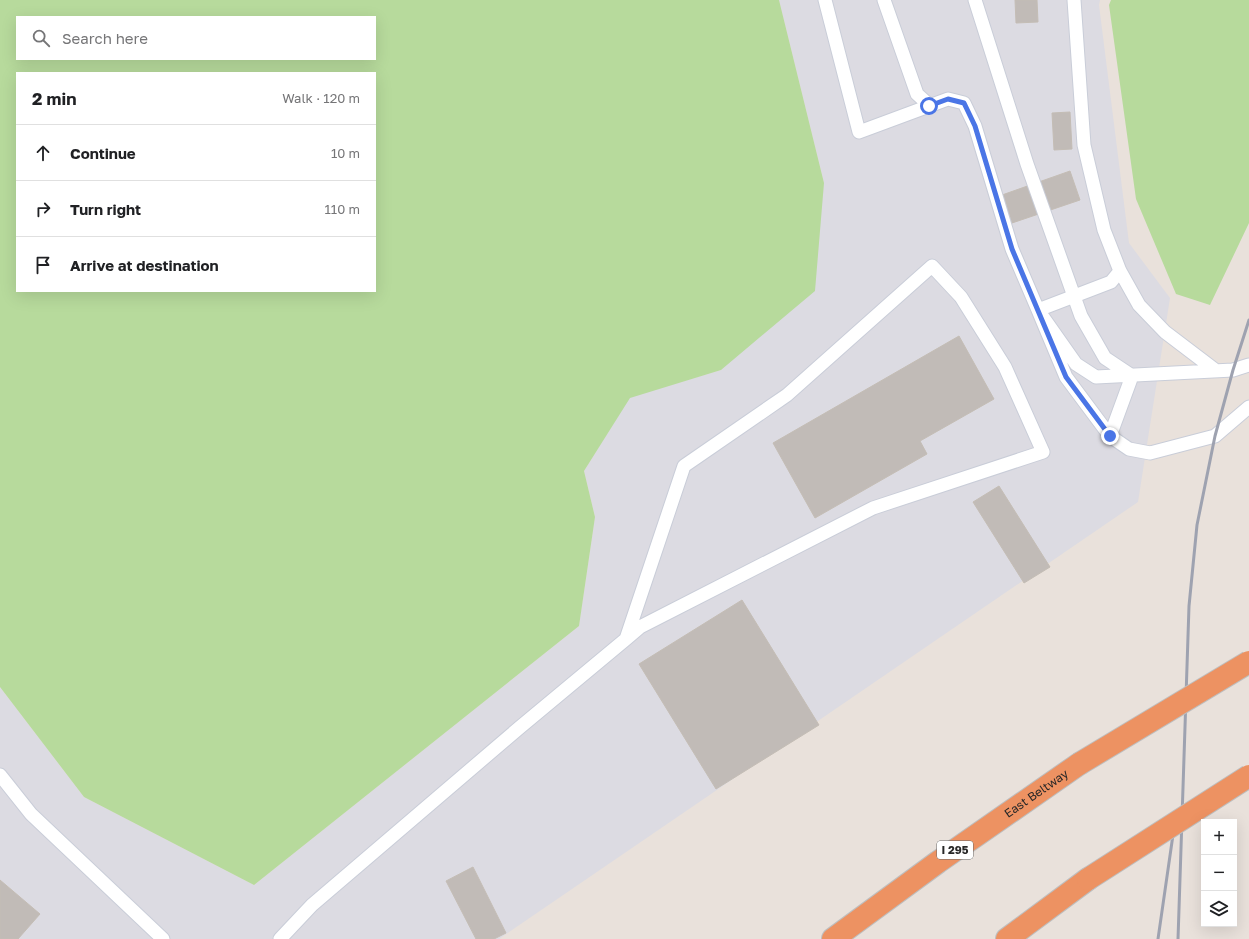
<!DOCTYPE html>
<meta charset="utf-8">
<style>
:root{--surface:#fff;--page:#f2f2f2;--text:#202124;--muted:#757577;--line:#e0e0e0}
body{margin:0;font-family:"Golos Text",sans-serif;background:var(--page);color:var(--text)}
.controls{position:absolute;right:12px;bottom:12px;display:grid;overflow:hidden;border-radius:0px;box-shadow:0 4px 16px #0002}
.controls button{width:36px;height:36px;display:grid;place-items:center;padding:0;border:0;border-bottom:1px solid var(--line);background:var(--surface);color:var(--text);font:20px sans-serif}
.stop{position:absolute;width:12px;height:12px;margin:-9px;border:3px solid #4a75e6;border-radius:50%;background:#fff}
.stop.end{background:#4a75e6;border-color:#fff;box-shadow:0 1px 4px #0008}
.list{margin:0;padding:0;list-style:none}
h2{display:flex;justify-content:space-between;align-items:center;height:52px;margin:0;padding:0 16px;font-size:17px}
h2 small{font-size:13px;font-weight:400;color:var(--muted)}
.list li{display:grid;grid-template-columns:26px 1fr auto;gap:12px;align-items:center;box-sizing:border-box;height:56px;padding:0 16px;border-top:1px solid var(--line)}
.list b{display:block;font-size:15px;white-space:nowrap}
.list em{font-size:13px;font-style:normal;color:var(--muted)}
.icon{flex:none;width:22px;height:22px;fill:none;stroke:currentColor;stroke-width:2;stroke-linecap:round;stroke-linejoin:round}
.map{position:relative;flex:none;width:1249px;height:939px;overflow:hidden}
.search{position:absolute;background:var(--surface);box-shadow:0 4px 16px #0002;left:16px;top:16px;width:360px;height:44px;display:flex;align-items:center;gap:10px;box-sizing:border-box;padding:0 14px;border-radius:0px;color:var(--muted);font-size:15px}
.panel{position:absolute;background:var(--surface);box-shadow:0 4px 16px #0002;left:16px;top:72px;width:360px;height:220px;border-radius:0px}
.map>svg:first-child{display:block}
.industrial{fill:#dcdbe2}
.green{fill:#b7da9c;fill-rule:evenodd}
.building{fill:#c1bbb7;stroke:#c4bdb5}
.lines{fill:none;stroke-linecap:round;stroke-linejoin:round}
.service-casing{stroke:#c9cdd8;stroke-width:15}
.motorway-casing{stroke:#bebebe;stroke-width:24}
.service{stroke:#fff;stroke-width:13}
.motorway{stroke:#ed9262;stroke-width:22}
.rail{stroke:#9ea2b0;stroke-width:3}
.motorway-bridge-casing{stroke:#bebebe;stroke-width:24;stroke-linecap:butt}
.motorway-bridge{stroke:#ed9262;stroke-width:22}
.route{stroke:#4a75e6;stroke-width:5}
.labels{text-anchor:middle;stroke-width:3;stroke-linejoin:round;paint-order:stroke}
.shield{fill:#fff;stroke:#686868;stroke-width:1}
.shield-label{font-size:11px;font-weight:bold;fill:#282828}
.street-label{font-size:12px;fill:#282828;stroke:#fff}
</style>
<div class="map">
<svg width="1249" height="939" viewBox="0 0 1249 939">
<rect width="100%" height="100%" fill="#e9e1db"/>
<path class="industrial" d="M779 0H1100L1099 5 1129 243 1170 298 1138 502 499 939H0V687L84 797 254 885 579 626 595 517 584 471 630 397 721 370 824 183Z"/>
<path class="green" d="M0 0H779L824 183 815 291 721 370 630 398 584 471 595 517 579 626 254 885 84 797 0 687ZM17 17H375V59H17ZM17 73H375V291H17Z
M1111 0H1249V223L1210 305 1176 294 1136 199 1109 5Z"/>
<path class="building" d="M1015 0H1037L1038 22 1016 23Z
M1070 112 1072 149 1054 150 1052 113Z
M1070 171 1080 200 1012 223 1002 195Z
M959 336 994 399 920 441 927 454 815 518 773 443Z
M999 486 1050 567 1024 583 973 502Z
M742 600 819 725 716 789 639 664Z
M473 867 506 933 494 939H476L446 881Z
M0 880 40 914 18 939H0Z"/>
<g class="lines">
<g class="service-casing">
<path id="service" d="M825 0 859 132 948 99 964 103 975 126 1012 249 1038 310 1076 364 1096 377 1233 370 1249 365
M884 0 917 94 929 105
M975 0 1027 164 1081 316 1105 358 1132 376
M1074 0 1084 145 1104 230 1120 271 1139 305 1165 332 1215 370
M1120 271 1111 282 1038 310 1066 377 1110 436 1129 449 1150 453 1215 436 1249 407
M1110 436 1132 376
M0 775 31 814 163 939
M280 939 312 905 519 728 626 639 640 627 873 508 1043 452 1005 367 961 297 932 266 787 395 684 466 626 639"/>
</g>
<g class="motorway-casing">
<g id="motorway">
<path id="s1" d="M833 939 938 862 1079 764"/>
<path d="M1007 939 1088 879"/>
</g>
</g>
<use href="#service" class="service"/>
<use href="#motorway" class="motorway"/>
<path class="rail" d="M1158 939 1176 814
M1178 939 1189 606 1197 525 1215 436 1233 370 1249 320"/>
<g class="motorway-bridge-casing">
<path id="motorway-bridge" d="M1079 764 1249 662
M1088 879 1249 776"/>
</g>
<use href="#motorway-bridge" class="motorway-bridge"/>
</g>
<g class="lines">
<path class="route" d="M929 106 948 99 964 103 975 126 1012 249 1066 377 1110 436"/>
</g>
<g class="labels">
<rect class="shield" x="937" y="841" width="36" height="18" rx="3"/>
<g class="shield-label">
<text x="955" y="854">I 295</text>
</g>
<g class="street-label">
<text dy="4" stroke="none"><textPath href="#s1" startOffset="250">East Beltway</textPath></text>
</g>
</g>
</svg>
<div class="controls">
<button>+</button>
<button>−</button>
<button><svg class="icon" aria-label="layers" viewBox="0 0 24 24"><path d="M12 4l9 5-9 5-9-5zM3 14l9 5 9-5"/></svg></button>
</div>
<div class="stop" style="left:929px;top:106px"></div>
<div class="stop end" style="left:1110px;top:436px"></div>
<div class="search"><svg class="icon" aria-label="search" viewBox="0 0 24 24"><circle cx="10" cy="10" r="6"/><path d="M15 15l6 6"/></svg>Search here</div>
<section class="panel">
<h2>2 min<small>Walk · 120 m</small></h2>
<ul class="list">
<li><svg class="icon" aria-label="ahead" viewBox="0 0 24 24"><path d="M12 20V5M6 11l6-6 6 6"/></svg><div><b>Continue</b></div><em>10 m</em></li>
<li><svg class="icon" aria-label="right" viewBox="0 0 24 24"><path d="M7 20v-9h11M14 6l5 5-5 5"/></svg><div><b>Turn right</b></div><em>110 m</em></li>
<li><svg class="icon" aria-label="arrive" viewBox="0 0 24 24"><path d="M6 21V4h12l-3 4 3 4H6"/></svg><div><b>Arrive at destination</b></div></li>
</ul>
</section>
</div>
